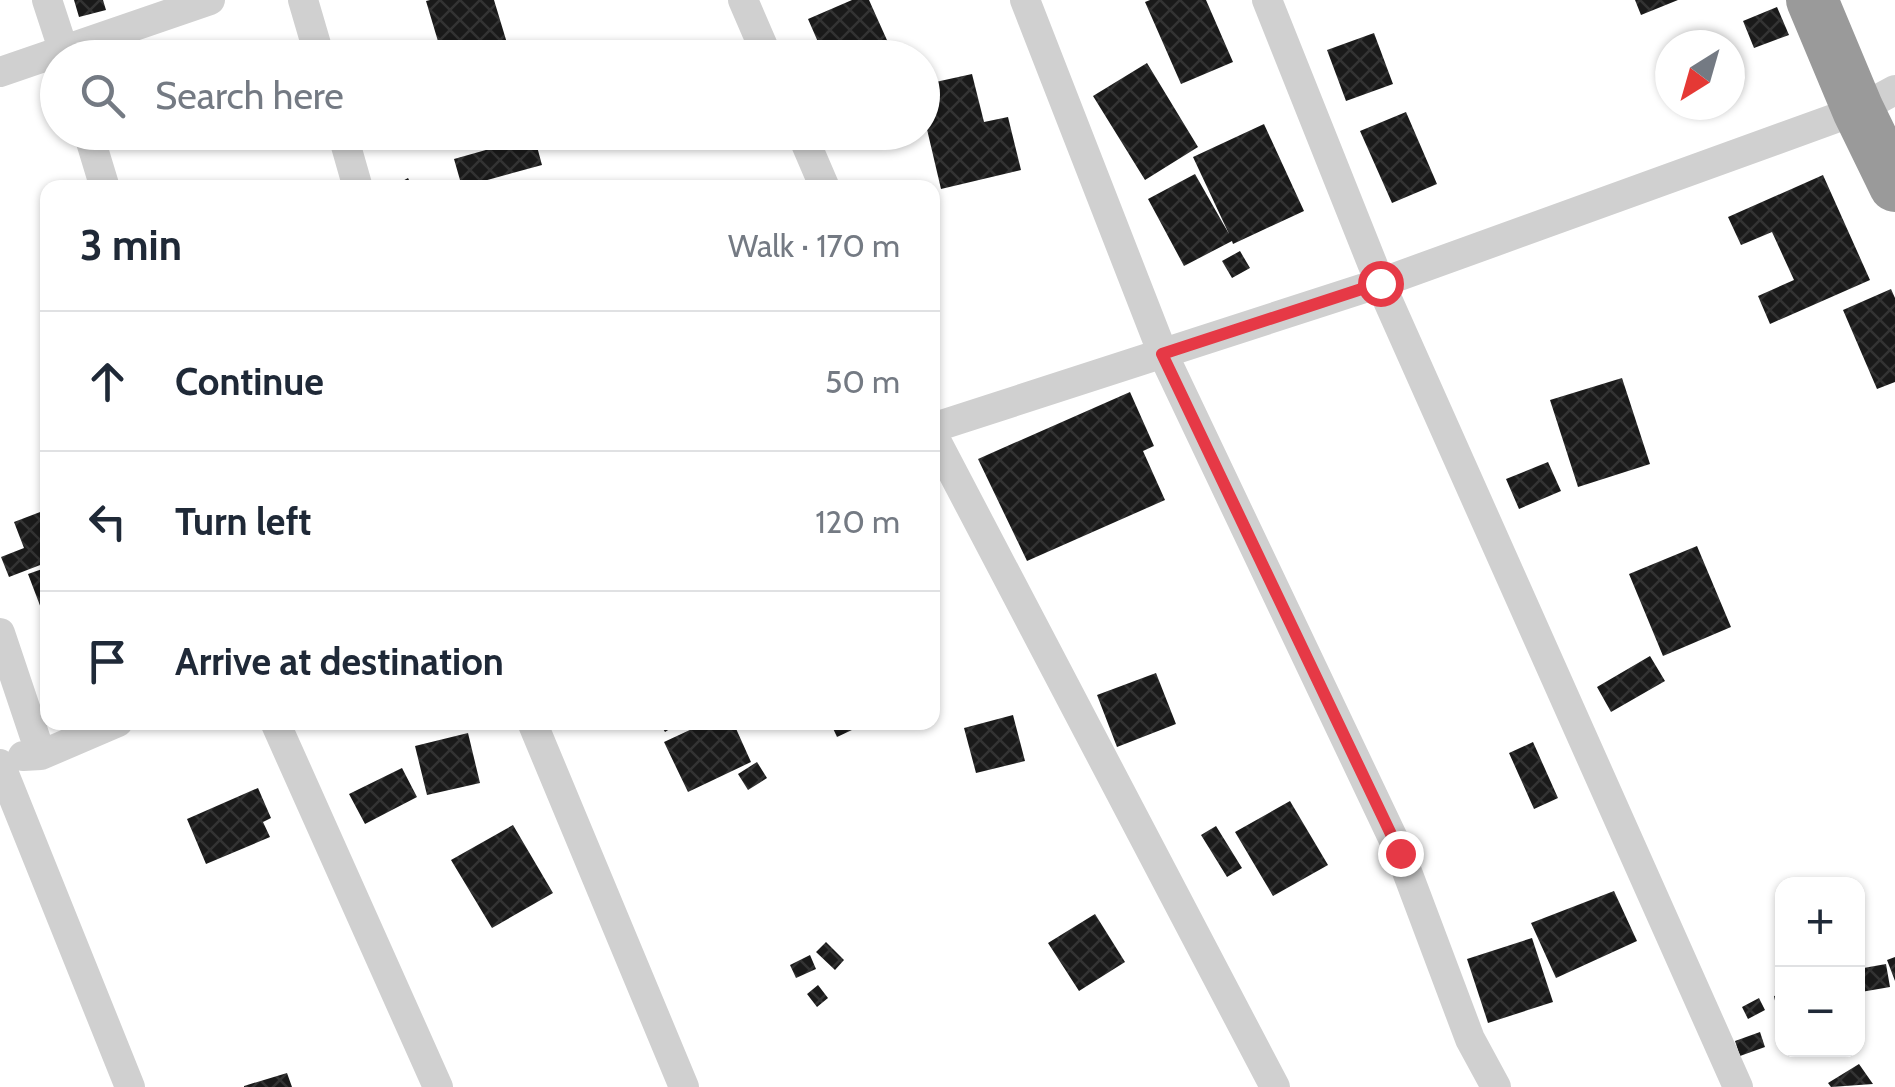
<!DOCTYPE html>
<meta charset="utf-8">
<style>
:root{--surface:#fff;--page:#f6f6f7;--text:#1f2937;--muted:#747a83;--line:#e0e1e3}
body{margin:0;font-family:Cabin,sans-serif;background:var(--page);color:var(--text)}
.controls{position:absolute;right:30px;bottom:30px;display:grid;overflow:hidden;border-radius:20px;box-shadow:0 2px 8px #0004}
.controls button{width:90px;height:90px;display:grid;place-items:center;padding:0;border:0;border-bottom:2px solid var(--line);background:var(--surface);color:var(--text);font:50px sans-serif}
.compass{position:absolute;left:1655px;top:30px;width:90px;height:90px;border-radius:50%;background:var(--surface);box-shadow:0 2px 8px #0004;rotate:217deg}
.stop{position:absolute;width:30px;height:30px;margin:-22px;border:8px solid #e63946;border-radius:50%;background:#fff}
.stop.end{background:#e63946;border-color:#fff;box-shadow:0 2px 10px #0008}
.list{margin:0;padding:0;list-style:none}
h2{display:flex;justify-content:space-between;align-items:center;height:130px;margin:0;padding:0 40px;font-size:42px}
h2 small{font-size:32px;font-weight:400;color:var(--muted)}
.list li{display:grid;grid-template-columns:65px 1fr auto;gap:30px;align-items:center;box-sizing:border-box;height:140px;padding:0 40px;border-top:2px solid var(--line)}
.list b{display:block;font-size:38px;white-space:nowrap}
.list em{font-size:32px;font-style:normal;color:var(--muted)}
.icon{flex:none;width:55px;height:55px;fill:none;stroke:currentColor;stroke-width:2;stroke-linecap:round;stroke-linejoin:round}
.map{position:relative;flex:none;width:1895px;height:1087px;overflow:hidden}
.search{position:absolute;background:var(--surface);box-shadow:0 2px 8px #0004;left:40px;top:40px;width:900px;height:110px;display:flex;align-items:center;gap:25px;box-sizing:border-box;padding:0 35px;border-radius:55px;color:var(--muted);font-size:38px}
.panel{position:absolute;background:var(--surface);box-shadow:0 2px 8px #0004;left:40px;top:180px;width:900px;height:550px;border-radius:20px}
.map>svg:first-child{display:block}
.building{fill:url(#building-cross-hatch)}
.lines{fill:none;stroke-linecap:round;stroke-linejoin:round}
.street{stroke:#d0d0d0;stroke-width:30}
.highway{stroke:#9a9a9a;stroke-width:52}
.route{stroke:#e63946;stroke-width:12}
</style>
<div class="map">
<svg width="1895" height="1087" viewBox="0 0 1895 1087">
<defs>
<pattern id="building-cross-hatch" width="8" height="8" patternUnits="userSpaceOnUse" patternTransform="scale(2.5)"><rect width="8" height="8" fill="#1a1a1a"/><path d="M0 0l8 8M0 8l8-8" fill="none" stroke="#333"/></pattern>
</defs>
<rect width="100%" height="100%" fill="#fff"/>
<path class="building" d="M74 0H103L106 10 79 17Z
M430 0H494L507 43 460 58H443L426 1Z
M852 0H869L895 58H825L808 19Z
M1150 0H1206L1233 62 1181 84 1145 2Z
M1635 0H1678L1641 15Z
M1777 7 1789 35 1754 48 1743 21Z
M1374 33 1393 84 1346 101 1327 50Z
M1147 63 1198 147 1145 180 1093 96Z
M972 74 984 122 1008 117 1021 170 941 189 922 108V85Z
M1406 112 1437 184 1392 203 1360 131Z
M1264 124 1304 211 1233 244 1232 241 1184 266 1148 199 1195 174 1229 234 1193 157Z
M496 132H533L542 165 462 187 454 159 500 146Z
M1823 175 1870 280 1770 324 1758 296 1794 280 1772 232 1741 245 1728 217Z
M408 178 413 188H390Z
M1240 251 1250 268 1232 278 1222 261Z
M1891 289 1895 298V382L1877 389 1843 310Z
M1622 378 1650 464 1578 487 1550 400Z
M1130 392 1154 446 1143 451 1165 500 1027 561 978 459Z
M1548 462 1561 491 1519 509 1506 479Z
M48 509V562L9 577 1 557 24 548 14 522Z
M1697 546 1731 627 1663 656 1629 574Z
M48 567V624H47L28 574Z
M1650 656 1665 681 1611 712 1597 687Z
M1156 673 1176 724 1117 747 1097 695Z
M1013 715 1025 761 976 773 964 728Z
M659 722H681L665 732Z
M707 722H733L751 762 688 792 664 742Z
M830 722H869L837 737Z
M468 733 480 783 427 795 415 746Z
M1533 742 1558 798 1534 809 1509 753Z
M757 762 767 778 748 790 738 774Z
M402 768 417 797 365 824 349 794Z
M258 788 271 818 263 822 270 837 206 864 187 819Z
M1290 801 1328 865 1273 896 1235 832Z
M513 825 553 893 492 928 451 860Z
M1216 826 1242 868 1227 877 1201 835Z
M1614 891 1637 941 1556 978 1531 923Z
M1095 914 1125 962 1079 991 1048 943Z
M1532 938 1553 1002 1488 1023 1467 959Z
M826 942 844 960 835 970 816 952Z
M810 955 816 969 796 978 790 965Z
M1895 957V981L1887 960Z
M1886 964 1890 987 1861 992 1858 969Z
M818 985 828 998 817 1007 807 994Z
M1782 994V1009L1777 1010 1774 996Z
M1759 998 1765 1010 1748 1019 1742 1007Z
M1760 1032 1765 1047 1740 1056 1735 1041Z
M1859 1064 1873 1084 1831 1087 1828 1083Z
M287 1073 292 1087H244V1086Z"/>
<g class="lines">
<path class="street" d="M47 0 66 58
M303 0 320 58
M743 0 768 58
M1025 0 1163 354 1400 853 1470 1039 1496 1087
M1267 0 1380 283 1738 1087
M0 72 210 0
M88 132 105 188
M342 132 358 188
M801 132 825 188
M932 428 1380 283 1858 110 1895 90
M932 433 1275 1087
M0 633 41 755
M275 722 438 1087
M532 722 684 1087
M23 756 41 755 118 722
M0 764 130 1087"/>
<path class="highway" d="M1812 0 1858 110 1895 186"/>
</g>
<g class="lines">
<path class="route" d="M1380 283 1162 354 1400 853"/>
</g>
</svg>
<div class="controls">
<button>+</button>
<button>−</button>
</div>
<svg class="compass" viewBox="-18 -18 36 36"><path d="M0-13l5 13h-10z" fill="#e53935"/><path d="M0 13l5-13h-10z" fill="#747a83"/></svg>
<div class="stop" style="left:1380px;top:283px"></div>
<div class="stop end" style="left:1400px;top:853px"></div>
<div class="search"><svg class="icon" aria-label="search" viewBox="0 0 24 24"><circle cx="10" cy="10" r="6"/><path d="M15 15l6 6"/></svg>Search here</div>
<section class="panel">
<h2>3 min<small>Walk · 170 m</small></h2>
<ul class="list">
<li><svg class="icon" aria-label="ahead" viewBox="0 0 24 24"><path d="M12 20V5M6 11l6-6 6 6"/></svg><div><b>Continue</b></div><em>50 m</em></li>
<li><svg class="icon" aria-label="left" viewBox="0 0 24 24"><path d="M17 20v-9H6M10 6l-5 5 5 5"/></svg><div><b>Turn left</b></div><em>120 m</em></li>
<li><svg class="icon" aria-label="arrive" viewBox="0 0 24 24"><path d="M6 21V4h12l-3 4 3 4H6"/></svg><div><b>Arrive at destination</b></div></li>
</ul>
</section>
</div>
